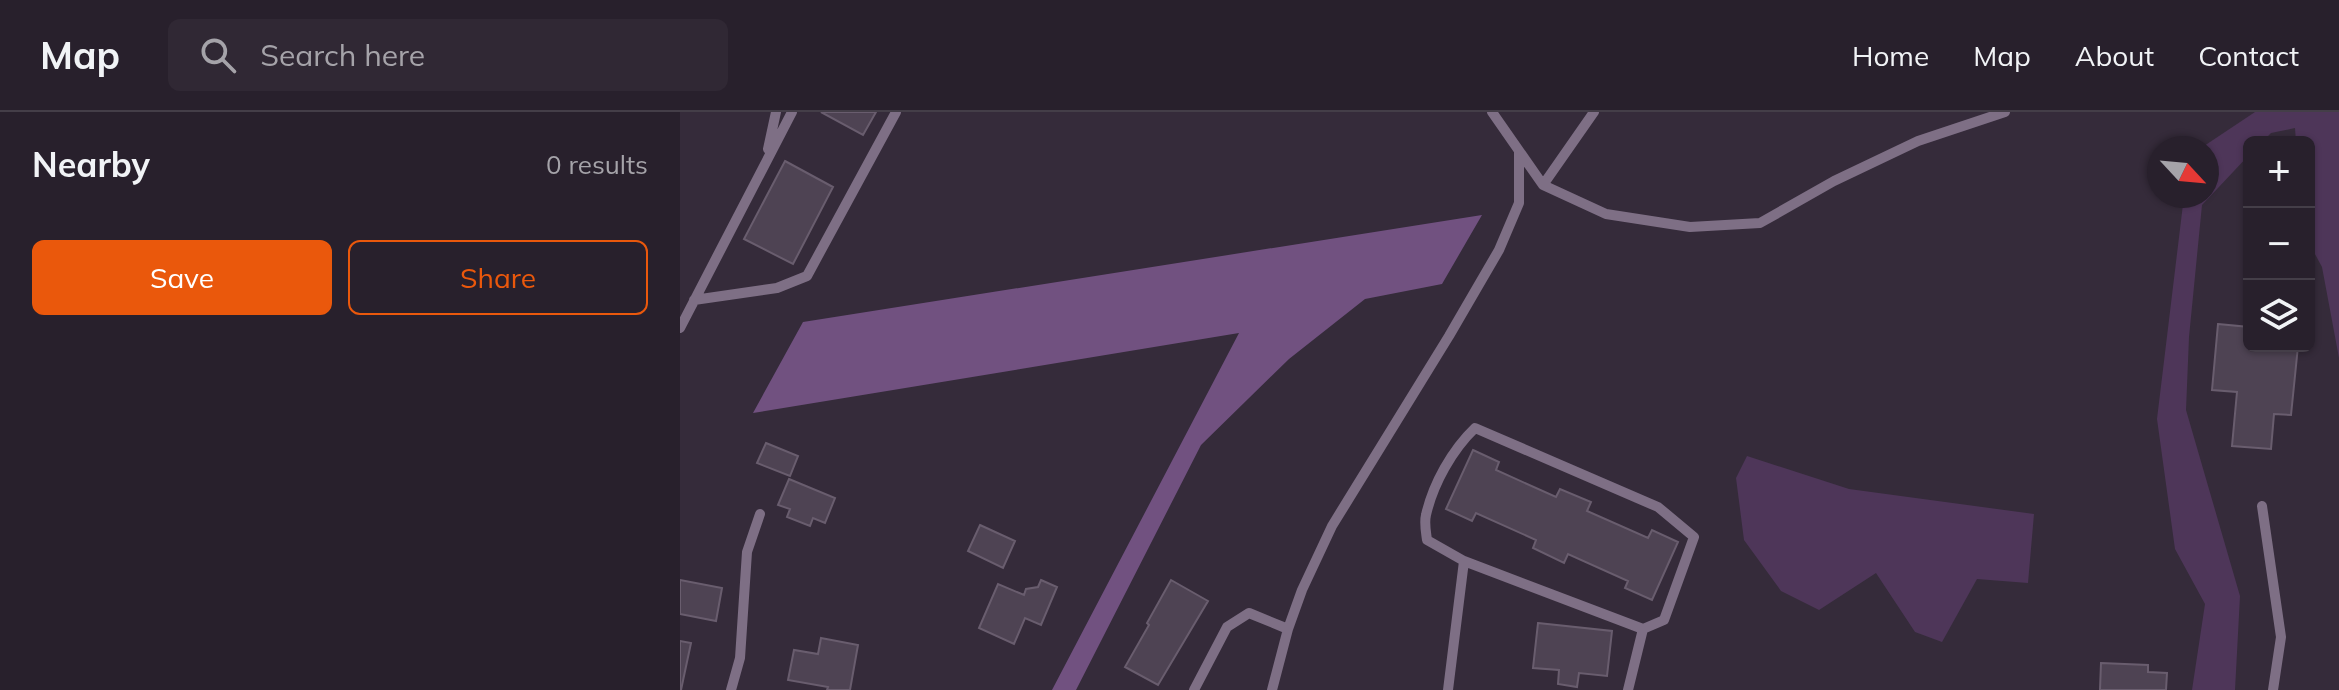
<!DOCTYPE html>
<meta charset="utf-8">
<style>
:root{--surface:#28202c;--page:#302834;--text:#f1f3f6;--muted:#a5a3a9;--line:#443e48;--accent:#ea580c}
body{margin:0;font-family:Mulish,sans-serif;background:var(--page);color:var(--text)}
.controls{position:absolute;right:24px;top:24px;display:grid;overflow:hidden;border-radius:12px;box-shadow:0 2px 6px #0004}
.controls button{width:72px;height:72px;display:grid;place-items:center;padding:0;border:0;border-bottom:2px solid var(--line);background:var(--surface);color:var(--text);font:40px sans-serif}
.compass{position:absolute;left:1467px;top:24px;width:72px;height:72px;border-radius:50%;background:var(--surface);box-shadow:0 2px 6px #0004;rotate:116deg}
.list{margin:0;padding:0;list-style:none}
h2{display:flex;justify-content:space-between;align-items:center;height:104px;margin:0;padding:0 32px;font-size:34px}
h2 small{font-size:26px;font-weight:400;color:var(--muted)}
.actions{display:flex;gap:16px;padding:24px 32px}
.actions a{flex:1;padding:18px 0;border:2px solid var(--accent);border-radius:12px;text-align:center;font-size:28px;color:var(--accent)}
.actions .main{background:var(--accent);color:#fff}
.icon{flex:none;width:44px;height:44px;fill:none;stroke:currentColor;stroke-width:2;stroke-linecap:round;stroke-linejoin:round}
.map{position:relative;flex:none;width:1659px;height:578px;overflow:hidden}
header{display:flex;align-items:center;gap:48px;box-sizing:border-box;height:112px;padding:0 40px;background:var(--surface);border-bottom:2px solid var(--line)}
header strong{font-size:38px}
nav{display:flex;gap:44px;margin-inline-start:auto;font-size:28px}
.search{width:560px;height:72px;background:var(--page);display:flex;align-items:center;gap:20px;box-sizing:border-box;padding:0 28px;border-radius:12px;color:var(--muted);font-size:30px}
main{display:flex}
aside{flex:1;background:var(--surface)}
.map>svg:first-child{display:block}
.green{fill:#4e3659}
.forest{fill:#715180}
.building{fill:#4e4353;stroke:#695d6e;stroke-width:2}
.lines{fill:none;stroke-linecap:round;stroke-linejoin:round}
.service{stroke:#7e6f85;stroke-width:10}
</style>
<header>
<strong>Map</strong>
<div class="search"><svg class="icon" aria-label="search" viewBox="0 0 24 24"><circle cx="10" cy="10" r="6"/><path d="M15 15l6 6"/></svg>Search here</div>
<nav><a>Home</a><a>Map</a><a>About</a><a>Contact</a></nav>
</header>
<main>
<aside>
<h2>Nearby<small>0 results</small></h2>
<ul class="list">
</ul>
<div class="actions"><a class="main">Save</a><a>Share</a></div>
</aside>
<div class="map">
<svg width="1659" height="578" viewBox="0 0 1659 578">
<rect width="100%" height="100%" fill="#352b3a"/>
<path class="green" d="M1575 0H1659V246L1642 155 1629 131V30H1616L1615 16 1591 21 1582 30H1569V43L1522 93 1509 225 1506 298 1560 484 1555 578H1512L1525 492 1495 437 1477 307 1504 84H1527V36H1521Z
M1067 344 1169 377 1354 402 1348 471 1297 467 1262 530 1235 520 1196 461 1139 498 1101 479 1064 428 1056 366Z"/>
<path class="forest" d="M802 103 762 172 685 187 609 247 521 333 396 578H372L559 221 73 301 123 210Z"/>
<path class="building" d="M141 0H196L183 23Z
M105 49 153 75 113 152 64 127Z
M1538 212 1569 215V234H1618L1611 303 1594 302 1591 337 1552 334 1557 280 1532 278Z
M86 331 118 344 110 364 77 351Z
M793 338 819 350 816 358 876 385 880 377 911 390 907 399 968 426 972 418 998 430 972 488 945 476 948 469 888 442 884 451 853 436 856 428 796 401 792 409 766 397Z
M109 367 155 386 145 411 133 406 130 414 107 405 110 397 98 393Z
M300 413 335 429 323 456 288 439Z
M0 468 42 476 36 509 0 502Z
M361 468 377 475 361 513 345 506 334 532 299 516 318 472 344 483 346 477 358 475Z
M491 468 528 489 478 573 445 555 469 513 467 511Z
M858 511 932 519 927 564 899 561 897 575 878 572 879 558 853 556Z
M141 526 178 533 170 578H147L148 575 108 568 114 538 138 542Z
M0 529 11 531 1 578H0Z
M1421 551 1468 553V560L1487 561 1486 578H1420Z"/>
<g class="lines">
<path class="service" d="M812 0 863 73 926 102 1010 115 1080 111 1154 69 1238 29 1325 0
M88 37 96 0
M863 73 914 0
M14 188 97 176 127 164 216 0
M0 216 112 0
M1582 394 1601 525 1593 578
M784 449 747 428C746 420 744 411 746 403 753 372 772 338 795 316L978 395 1014 425 984 508 963 517
M51 578 60 546 67 440 80 402
M514 578 547 515 569 501 608 517
M592 578 608 517 622 478 652 414 769 224 819 138 839 91V40
M768 578 784 449 963 517 948 578"/>
</g>
</svg>
<div class="controls">
<button>+</button>
<button>−</button>
<button><svg class="icon" aria-label="layers" viewBox="0 0 24 24"><path d="M12 4l9 5-9 5-9-5zM3 14l9 5 9-5"/></svg></button>
</div>
<svg class="compass" viewBox="-18 -18 36 36"><path d="M0-13l5 13h-10z" fill="#e53935"/><path d="M0 13l5-13h-10z" fill="#a5a3a9"/></svg>
</div>
</main>
